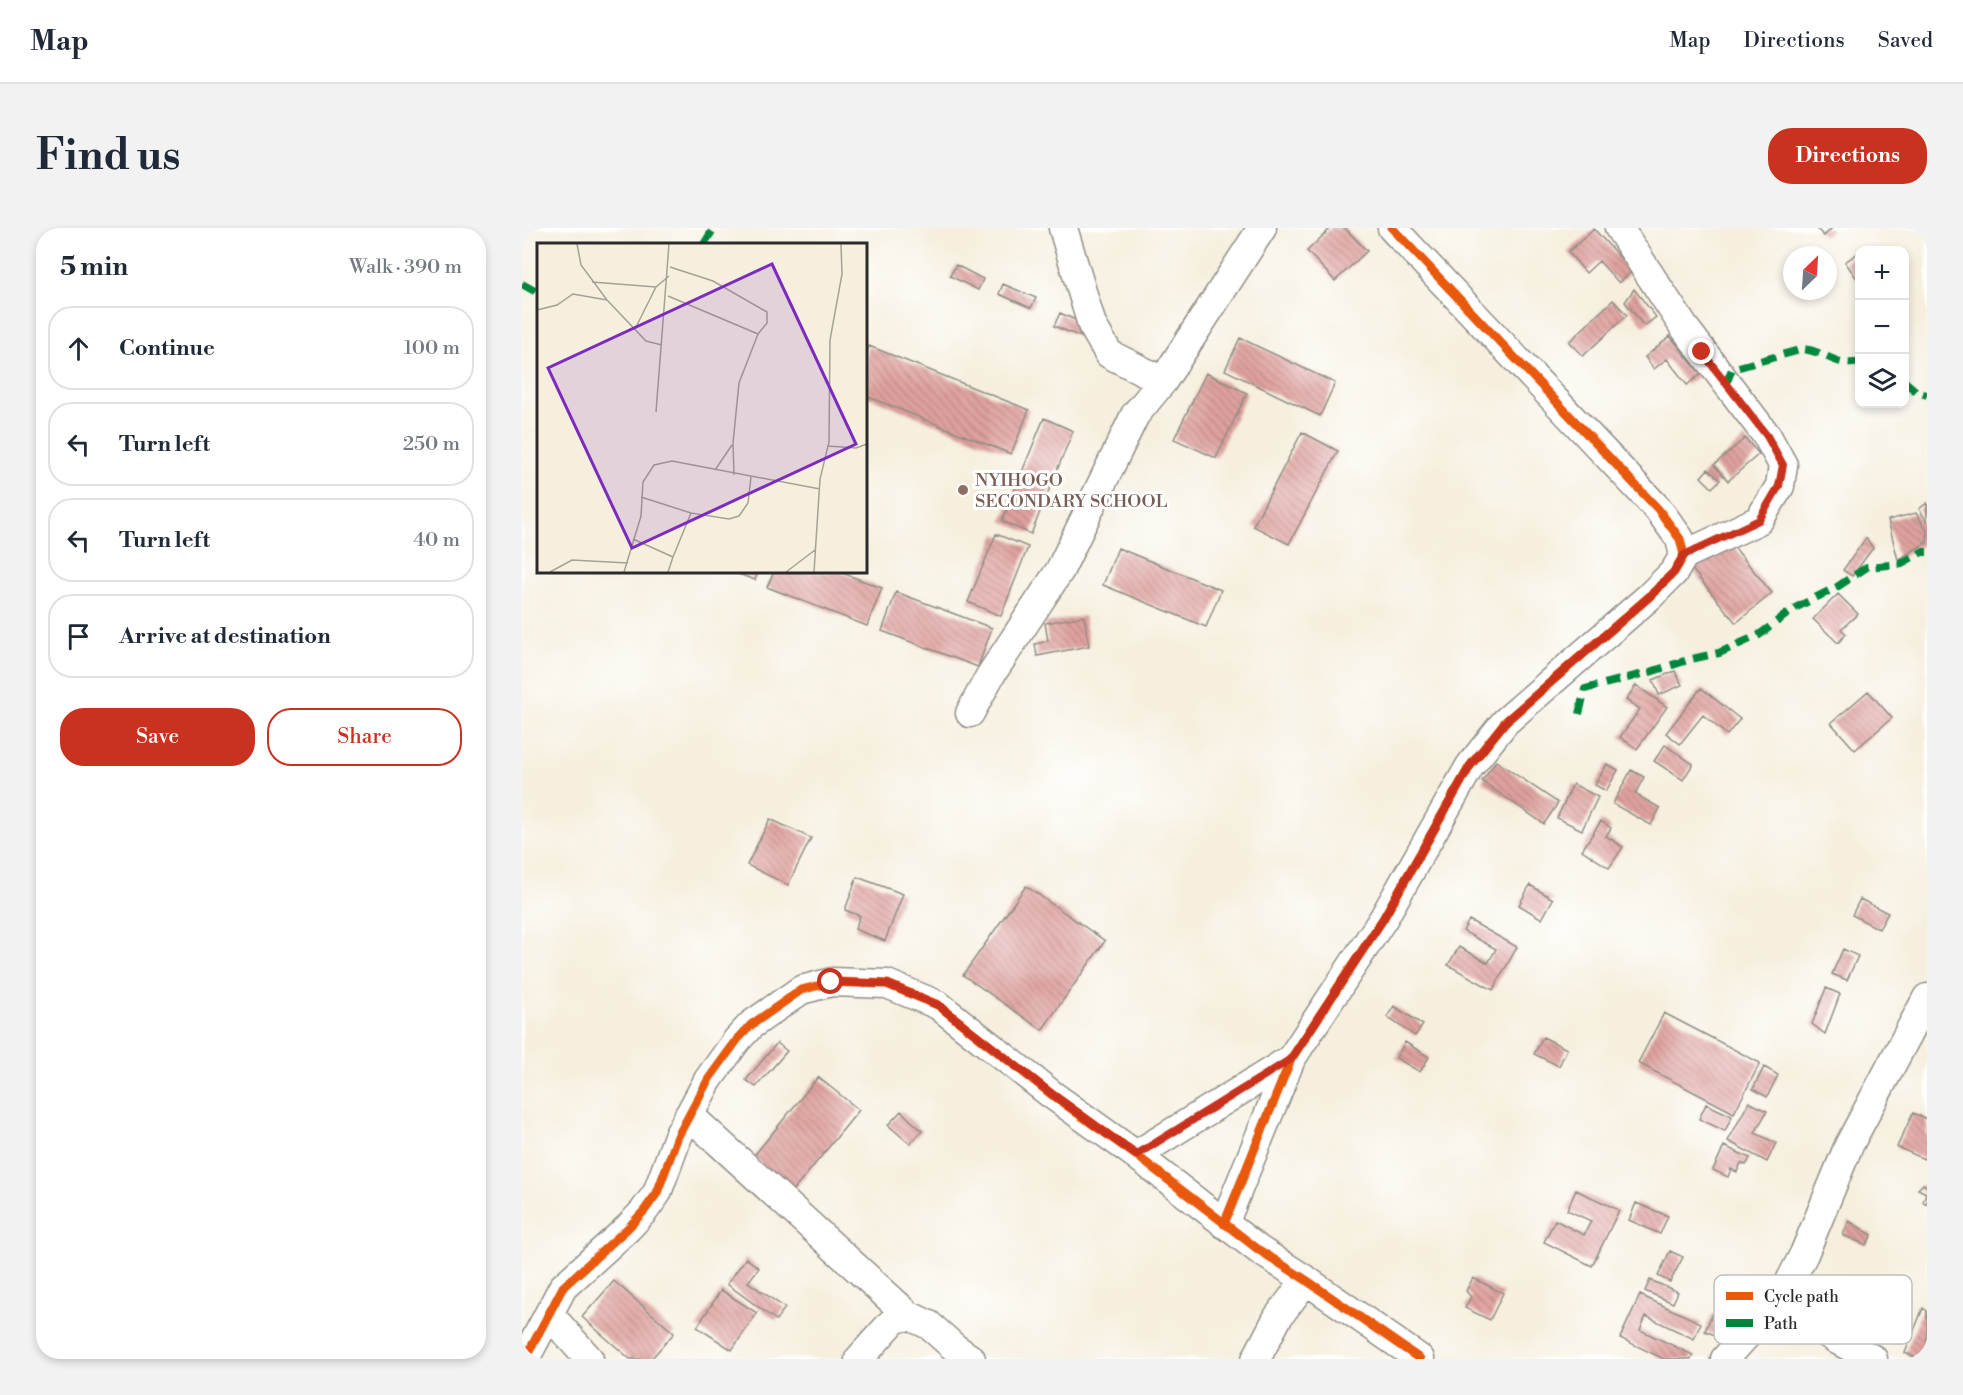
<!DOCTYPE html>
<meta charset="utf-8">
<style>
:root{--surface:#fff;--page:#f2f2f3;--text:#1f2937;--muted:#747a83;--line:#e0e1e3;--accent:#c8321e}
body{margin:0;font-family:"Libre Bodoni",serif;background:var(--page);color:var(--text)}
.controls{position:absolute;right:18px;top:18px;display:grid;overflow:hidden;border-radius:12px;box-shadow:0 3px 9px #0003}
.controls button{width:54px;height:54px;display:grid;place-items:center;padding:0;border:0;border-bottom:2px solid var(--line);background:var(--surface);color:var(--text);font:30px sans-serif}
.compass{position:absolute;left:1261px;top:18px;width:54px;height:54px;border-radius:50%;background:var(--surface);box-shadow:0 3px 9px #0003;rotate:25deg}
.stop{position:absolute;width:18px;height:18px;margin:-14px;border:4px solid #c8321e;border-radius:50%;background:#fff}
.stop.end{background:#c8321e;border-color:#fff;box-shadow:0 2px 6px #0008}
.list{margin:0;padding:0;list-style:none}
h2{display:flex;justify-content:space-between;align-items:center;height:78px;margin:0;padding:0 24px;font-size:26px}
h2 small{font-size:20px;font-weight:400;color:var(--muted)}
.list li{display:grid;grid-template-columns:39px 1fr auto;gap:18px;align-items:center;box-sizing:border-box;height:84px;margin:0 12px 12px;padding:0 12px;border:2px solid var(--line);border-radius:24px}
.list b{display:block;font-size:22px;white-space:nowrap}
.list em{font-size:20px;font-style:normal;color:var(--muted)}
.actions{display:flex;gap:12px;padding:18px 24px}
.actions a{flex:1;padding:14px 0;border:2px solid var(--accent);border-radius:24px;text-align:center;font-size:21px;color:var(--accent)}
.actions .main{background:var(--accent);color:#fff}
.icon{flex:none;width:33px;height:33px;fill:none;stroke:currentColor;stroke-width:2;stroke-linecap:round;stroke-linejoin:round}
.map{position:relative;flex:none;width:1405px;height:1131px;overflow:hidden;border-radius:24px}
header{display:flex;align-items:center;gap:36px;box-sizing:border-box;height:84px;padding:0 30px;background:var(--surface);border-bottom:2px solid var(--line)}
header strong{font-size:28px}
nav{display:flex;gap:33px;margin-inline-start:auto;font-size:21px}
.intro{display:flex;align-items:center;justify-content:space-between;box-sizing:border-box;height:144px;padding:0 36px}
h1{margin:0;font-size:42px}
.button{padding:15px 27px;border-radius:24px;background:var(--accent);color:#fff;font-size:21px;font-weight:700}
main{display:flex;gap:36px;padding:0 36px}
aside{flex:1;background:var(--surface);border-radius:24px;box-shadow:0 3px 9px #0003}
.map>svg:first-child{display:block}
.building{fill:url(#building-back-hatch)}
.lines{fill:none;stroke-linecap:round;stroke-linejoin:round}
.minor-casing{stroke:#908d84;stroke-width:31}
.minor{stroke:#fff;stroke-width:28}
.quiet{stroke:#00873e;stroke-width:8;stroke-dasharray:15 8;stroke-linecap:butt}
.cycleway-casing{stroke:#fff;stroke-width:13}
.cycleway{stroke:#e8590c;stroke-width:9}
.route{stroke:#c8321e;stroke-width:8}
.education-dot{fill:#8d6e63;stroke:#fff;stroke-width:2}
.labels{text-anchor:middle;stroke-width:6;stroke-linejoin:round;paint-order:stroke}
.education-label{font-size:18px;fill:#785e54;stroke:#fff;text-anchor:start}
.inset-road{fill:none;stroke:#a5a196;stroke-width:1.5}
.view{fill:#7b2cbf;fill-opacity:0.15;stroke:#7b2cbf;stroke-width:3}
.inset-edge{fill:none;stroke:#2b2b2b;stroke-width:3}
.key{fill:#fff;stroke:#bfbfbf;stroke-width:1.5}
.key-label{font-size:16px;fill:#2b2b2b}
</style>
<header>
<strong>Map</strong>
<nav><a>Map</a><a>Directions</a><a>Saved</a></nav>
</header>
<div class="intro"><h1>Find us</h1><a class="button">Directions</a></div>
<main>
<aside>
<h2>5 min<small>Walk · 390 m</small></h2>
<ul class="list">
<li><svg class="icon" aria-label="ahead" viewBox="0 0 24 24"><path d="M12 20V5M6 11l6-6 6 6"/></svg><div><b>Continue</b></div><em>100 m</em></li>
<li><svg class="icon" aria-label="left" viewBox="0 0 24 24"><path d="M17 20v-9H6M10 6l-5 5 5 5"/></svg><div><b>Turn left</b></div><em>250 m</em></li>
<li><svg class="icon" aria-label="left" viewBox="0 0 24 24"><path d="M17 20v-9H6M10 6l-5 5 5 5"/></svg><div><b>Turn left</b></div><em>40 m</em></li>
<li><svg class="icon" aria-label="arrive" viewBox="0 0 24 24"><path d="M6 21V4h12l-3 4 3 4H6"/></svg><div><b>Arrive at destination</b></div></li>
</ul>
<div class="actions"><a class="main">Save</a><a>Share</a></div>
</aside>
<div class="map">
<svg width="1405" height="1131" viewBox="0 0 1405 1131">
<defs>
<pattern id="building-back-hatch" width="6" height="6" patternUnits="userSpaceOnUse" patternTransform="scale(1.5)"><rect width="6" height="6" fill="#e0a29f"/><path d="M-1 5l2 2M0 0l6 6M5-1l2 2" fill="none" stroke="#b68482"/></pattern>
</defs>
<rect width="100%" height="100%" fill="#fff"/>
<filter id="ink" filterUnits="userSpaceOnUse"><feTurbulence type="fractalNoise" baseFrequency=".0167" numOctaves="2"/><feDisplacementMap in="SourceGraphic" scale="12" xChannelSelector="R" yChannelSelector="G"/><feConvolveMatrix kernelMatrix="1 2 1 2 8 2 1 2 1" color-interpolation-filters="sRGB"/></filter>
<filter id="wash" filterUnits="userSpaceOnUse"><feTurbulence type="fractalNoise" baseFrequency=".008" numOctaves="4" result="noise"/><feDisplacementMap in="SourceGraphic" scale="24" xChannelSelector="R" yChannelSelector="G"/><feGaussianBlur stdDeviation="1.35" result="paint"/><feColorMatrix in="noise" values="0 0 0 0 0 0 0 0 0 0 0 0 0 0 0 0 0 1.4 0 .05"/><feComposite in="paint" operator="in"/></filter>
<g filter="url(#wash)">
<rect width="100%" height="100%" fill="#f6efde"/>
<g id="blocks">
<path class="building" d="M809 0H823L845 23 813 53 785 23Z
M1294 0H1310L1302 8Z
M1072 1 1110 43 1097 55 1077 33 1064 45 1046 24Z
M1338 24V55L1323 34Z
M434 37 461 51 456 62 428 48Z
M481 56 514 70 509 80 477 66Z
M1112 61 1134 89 1122 98 1103 74Z
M1091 72 1105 87 1061 128 1047 114Z
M538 85 569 99 564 111 532 98Z
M1148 108 1179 146 1165 157 1145 131 1132 141 1123 129Z
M718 110 813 155 798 188 703 142Z
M347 118 507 182 489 226 344 168V127Z
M684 145 725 165 694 230 652 211Z
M522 190 551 203 509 306 480 293Z
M780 204 816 223 767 316 731 298Z
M1223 210 1237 226 1206 253 1192 237Z
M1186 241 1198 252 1190 260 1179 249Z
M1405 275V293L1397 281Z
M1394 285 1405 303V314L1376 332 1366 292Z
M474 306 506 319 479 388 446 374Z
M1344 310 1351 320 1330 348 1321 342Z
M1208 314 1250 365 1214 395 1164 334Z
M596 320 699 362 684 399 581 357Z
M211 344H236L233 352Z
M252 344H318L360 360 345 398 245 359Z
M374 364 470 400 456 439 360 403Z
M1316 366 1336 386 1319 401 1324 406 1316 415 1291 391Z
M562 388 567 418 515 428 513 416 526 413 523 395Z
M1153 443 1160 457 1137 467 1131 452Z
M1114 457 1145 479 1115 521 1098 509 1118 481 1104 472Z
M1179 460 1218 491 1205 507 1181 487 1158 516 1144 505Z
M1346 463 1370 490 1333 522 1309 495Z
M1143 517 1171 536 1161 552 1132 533Z
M974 533 1036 575 1022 596 960 553Z
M1085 536 1096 542 1084 563 1073 557Z
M1109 542 1122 549 1113 566 1138 580 1129 597 1091 576Z
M1051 556 1076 569 1060 602 1035 590Z
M248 591 289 610 266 657 225 637Z
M1079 593 1089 600 1084 608 1101 619 1087 640 1060 622Z
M335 649 381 666 363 713 333 701 338 688 323 682Z
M1008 657 1031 671 1020 691 997 677Z
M504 658 583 713 520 802 441 747Z
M1338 671 1366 685 1357 701 1330 687Z
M947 692 995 719 971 762 926 737 937 719 966 735 974 721 941 703Z
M1321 721 1336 728 1325 752 1310 746Z
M1304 760 1318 766 1303 806 1290 796Z
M872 778 901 797 893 808 865 789Z
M1142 785 1238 835 1212 885 1116 835Z
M1021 809 1045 821 1037 838 1012 826Z
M883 814 907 829 898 844 874 830Z
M255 815 265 823 234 859 224 852Z
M1242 839 1256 847 1245 869 1231 861Z
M296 849 337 882 271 963 231 929Z
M1227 874 1245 883 1233 905 1254 915 1245 934 1206 913Z
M1184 876 1210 888 1203 903 1177 891Z
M379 883 400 903 388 916 366 897Z
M1391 885 1405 891V926L1402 931 1375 919Z
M1202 918 1228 930 1224 937 1219 935 1215 944 1209 941 1206 949 1191 942Z
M1401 956 1405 958V976L1401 974 1404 965 1396 961Z
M1054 962 1097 982 1070 1038 1022 1014 1033 992 1062 1007 1069 993 1045 982Z
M1114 975 1146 988 1138 1006 1107 992Z
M1327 993 1350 1007 1344 1017 1321 1007Z
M1148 1023 1161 1029 1148 1054 1136 1048Z
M224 1030 237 1040 226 1054 263 1080 254 1092 205 1056Z
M951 1050 981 1065 968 1092 943 1080 949 1069 944 1063Z
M1128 1052 1156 1064 1151 1075 1123 1063Z
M92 1053 152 1105 129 1131H108L60 1089Z
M199 1062 235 1085 210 1122 175 1099Z
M1118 1067 1179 1095 1172 1111 1124 1088 1118 1102 1171 1127 1169 1131H1142L1098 1110Z
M1401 1080 1405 1083V1131H1397L1383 1125Z
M1190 1086 1211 1095 1205 1112 1183 1103Z"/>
</g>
</g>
<g filter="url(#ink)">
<use href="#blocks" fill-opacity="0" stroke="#908d84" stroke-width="1.5"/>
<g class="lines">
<g class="minor-casing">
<path id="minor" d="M541 0 570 97 587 126 641 153
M1097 0 1162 99 1245 208 1261 237 1258 258 1237 292 1162 327
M448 485 468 448 538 342 613 187 641 153 740 0
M167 887 386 1087
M614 927 769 831
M702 996 769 831 861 691 948 538 983 494 1128 368 1152 344 1162 327 1158 311 1136 281 870 0
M1255 1073 1317 1113 1351 1131
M27 1086 67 1131
M3 1131 41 1059 106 1000 122 983 135 965 156 908 186 852 215 812 229 797 279 762 310 754 365 756 416 777 529 866 614 927 737 1022 784 1052 898 1131
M337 1131 372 1092 386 1087 407 1097 433 1120 449 1131
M734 1131 756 1089 784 1052
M1203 1131 1255 1073 1266 1057 1282 1026 1327 917 1405 770"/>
</g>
<use href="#minor" class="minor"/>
<path class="quiet" d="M182 16 192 0
M0 56 16 65
M1382 153 1395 164 1405 167
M1204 156 1210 141 1281 121C1303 123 1315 140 1338 134
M1057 486 1063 461 1128 444 1169 431 1197 425 1237 407 1273 380 1315 359 1345 339 1378 336 1400 324H1405"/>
<g class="cycleway-casing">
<path id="cycleway" d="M702 996 769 831 861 691 948 538 983 494 1128 368 1152 344 1162 327 1158 311 1136 281 870 0
M3 1131 41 1059 106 1000 122 983 135 965 156 908 186 852 215 812 229 797 279 762 310 754 365 756 416 777 529 866 614 927 737 1022 784 1052 898 1131"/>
</g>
<use href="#cycleway" class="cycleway"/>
</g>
</g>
<g class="lines" filter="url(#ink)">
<path class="route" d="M309 754 365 756 416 777 530 866 614 927 769 831 861 691 948 538 983 494 1128 368 1152 344 1162 327 1237 292 1257 258 1261 237 1245 208 1180 124"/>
</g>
<circle class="education-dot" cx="441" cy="262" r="6"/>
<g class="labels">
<g class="education-label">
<text x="453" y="258">NYIHOGO<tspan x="453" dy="21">SECONDARY SCHOOL</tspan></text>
</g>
</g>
<g transform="translate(15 15)">
<rect width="330" height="330" fill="#f6efde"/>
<path class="inset-road" d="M40 1 44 22 70 57 109 98 125 102M133 24 176 38 230 69V80L221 91M55 39 119 44M131 53 221 91 202 140 196 200 197 232M0 67 20 62 36 51 70 57M98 86 119 44 132 33M119 169 132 1M291 203 319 205 330 201M178 227 195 202M104 254 154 270M96 296 136 314 131 329M136 314 154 270 192 276 202 273 211 260 214 234M13 329 35 317 91 320M87 329 104 273 106 239 117 222 135 218 283 246M249 329 278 307M277 329 283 236 292 199 293 97 305 31 304 1"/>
<path class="view" d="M235 21 319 201 95 305 11 125Z"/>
<rect width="330" height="330" class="inset-edge"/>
</g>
<rect x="1192" y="1047" width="198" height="69" rx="9" class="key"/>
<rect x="1204" y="1064" width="27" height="8" fill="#e8590c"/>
<rect x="1204" y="1091" width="27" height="8" fill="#00873e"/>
<g class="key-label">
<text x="1242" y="1074">Cycle path</text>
<text x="1242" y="1101">Path</text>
</g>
</svg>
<div class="controls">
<button>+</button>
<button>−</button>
<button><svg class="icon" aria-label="layers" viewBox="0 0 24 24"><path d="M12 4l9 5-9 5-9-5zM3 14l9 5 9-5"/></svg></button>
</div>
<svg class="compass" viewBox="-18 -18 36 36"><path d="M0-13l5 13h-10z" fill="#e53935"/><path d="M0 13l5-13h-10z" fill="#747a83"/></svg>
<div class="stop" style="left:309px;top:754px"></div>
<div class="stop end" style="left:1180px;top:124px"></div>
</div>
</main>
